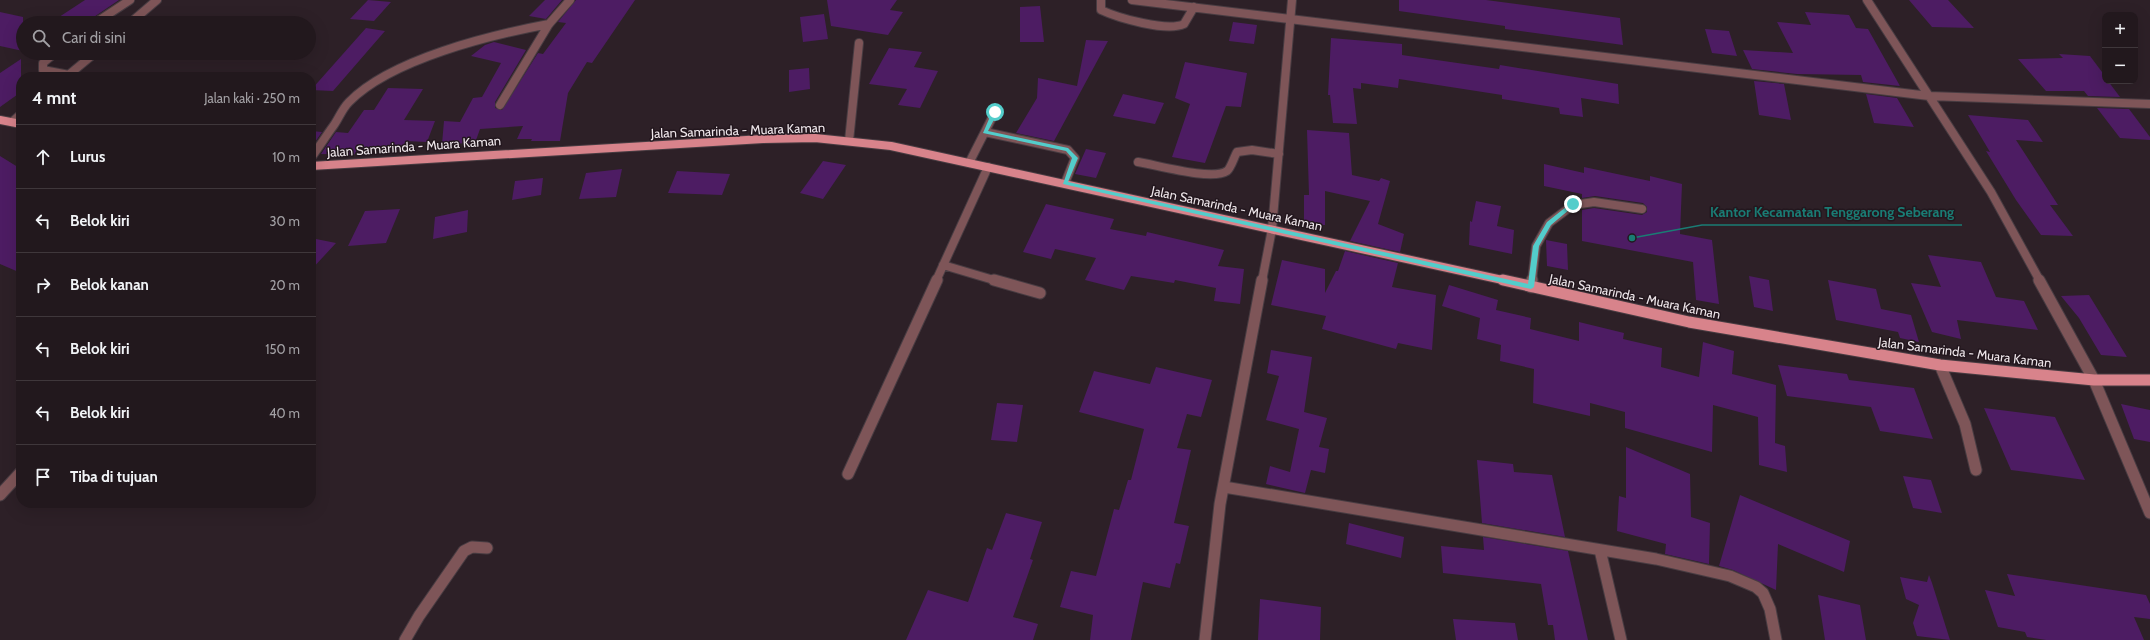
<!DOCTYPE html>
<html lang="id">
<meta charset="utf-8">
<style>
:root{--surface:#22181d;--page:#2e252a;--text:#f1f3f6;--muted:#a2a0a4;--line:#3f373b}
body{margin:0;font-family:Cabin,sans-serif;background:var(--page);color:var(--text)}
.controls{position:absolute;right:12px;top:12px;display:grid;overflow:hidden;border-radius:8px;box-shadow:0 4px 16px #0002}
.controls button{width:36px;height:36px;display:grid;place-items:center;padding:0;border:0;border-bottom:1px solid var(--line);background:var(--surface);color:var(--text);font:20px sans-serif}
.stop{position:absolute;width:12px;height:12px;margin:-9px;border:3px solid #53cdcb;border-radius:50%;background:#fff}
.stop.end{background:#53cdcb;border-color:#fff;box-shadow:0 1px 4px #0008}
.list{margin:0;padding:0;list-style:none}
h2{display:flex;justify-content:space-between;align-items:center;height:52px;margin:0;padding:0 16px;font-size:17px}
h2 small{font-size:13px;font-weight:400;color:var(--muted)}
.list li{display:grid;grid-template-columns:26px 1fr auto;gap:12px;align-items:center;box-sizing:border-box;height:64px;padding:0 16px;border-top:1px solid var(--line)}
.list b{display:block;font-size:15px;white-space:nowrap}
.list em{font-size:13px;font-style:normal;color:var(--muted)}
.icon{flex:none;width:22px;height:22px;fill:none;stroke:currentColor;stroke-width:2;stroke-linecap:round;stroke-linejoin:round}
.map{position:relative;flex:none;width:2150px;height:640px;overflow:hidden}
.search{position:absolute;background:var(--surface);box-shadow:0 4px 16px #0002;left:16px;top:16px;width:300px;height:44px;display:flex;align-items:center;gap:10px;box-sizing:border-box;padding:0 14px;border-radius:22px;color:var(--muted);font-size:15px}
.panel{position:absolute;background:var(--surface);box-shadow:0 4px 16px #0002;left:16px;top:72px;width:300px;height:436px;border-radius:16px}
.map>svg:first-child{display:block}
.building{fill:#4d1c63}
.lines{fill:none;stroke-linecap:round;stroke-linejoin:round}
.minor-far1-casing{stroke:#483c42;stroke-width:10}
.minor-casing{stroke:#483c42;stroke-width:13}
.major-far1-casing{stroke:#483c42;stroke-width:10}
.major-casing{stroke:#483c42;stroke-width:13}
.minor-far1{stroke:#7e5558;stroke-width:8}
.minor{stroke:#7e5558;stroke-width:11}
.major-far1{stroke:#d8838b;stroke-width:8}
.major{stroke:#d8838b;stroke-width:11}
.route{fill:#53cdcb}
.labels{text-anchor:middle;stroke-width:3;stroke-linejoin:round;paint-order:stroke}
.street-label{font-size:13px;fill:#efe7eb;stroke:#23171e}
.leader{fill:none;stroke:#1a7c74;stroke-width:1.5}
.callout-dot{fill:#1a7c74;stroke:#23171e;stroke-width:1.5}
.callout-label{font-size:14px;text-anchor:middle;font-weight:bold;fill:#1a7c74;stroke:#23171e;stroke-width:3;stroke-linejoin:round;paint-order:stroke}
</style>
<div class="map">
<svg width="2150" height="640" viewBox="0 0 2150 640">
<rect width="100%" height="100%" fill="#2d2027"/>
<path class="building" d="M85 0H119L85 23H50Z
M368 0 391 2 374 21 350 19Z
M545 0H562L546 19 529 16Z
M576 0H635L592 63 587 62 568 93 560 141H531L532 139H517L523 126 480 129 475 143 442 144 444 121 460 122 473 98 482 97 501 63 471 56 485 45 494 42 526 50 495 102V108L502 110 538 53 543 54 566 23 558 22Z
M827 0H897L890 10 903 12 888 35 831 26Z
M1399 0H1486L1620 18 1623 45 1505 29V26L1399 11Z
M1909 0H1948L1974 28 1932 27Z
M1040 6 1044 42H1020V7Z
M0 12 23 17V51L0 46Z
M1805 12 1849 15 1856 28 1868 29 1900 86 1863 82 1861 75 1797 74 1752 69 1743 50 1793 53 1777 22 1811 25Z
M824 14 828 39 803 42 800 17Z
M1233 22 1257 25 1254 44 1229 41Z
M366 28 385 31 333 91 311 90Z
M1705 29 1729 31 1737 56 1712 53Z
M1331 38 1402 44V55L1499 69 1500 65 1618 84 1619 104 1581 98 1583 117 1560 114 1559 108 1502 99V95L1399 79 1398 88 1361 83V89L1353 88 1357 124 1333 123 1330 95H1328Z
M1086 40 1108 41 1054 141 1016 133 1037 98 1038 78 1077 86Z
M889 48 922 52 914 67 938 71 920 108 898 105 907 89 869 84Z
M2059 54 2090 56 2105 76V81H2108L2120 97 2088 96 2084 91H2046L2018 59 2063 58Z
M21 59V92L0 107V73Z
M1185 62 1247 73 1241 107 1226 106 1205 163 1172 157 1190 104 1175 98Z
M809 68 810 89 789 92V70Z
M1754 81 1784 84 1791 120 1759 115Z
M388 88 423 89 404 120 435 121 427 142 406 141 401 149 357 150 354 155 321 154 336 132 348 133 364 110H374Z
M1123 94 1164 103 1155 124 1113 116Z
M1866 94 1897 98 1914 127 1874 123Z
M2097 108 2129 109 2150 137V140L2120 138Z
M1968 115 2028 120 2043 142 2016 140 2058 205H2050L2073 236 2041 235 2016 200 1986 151 1990 152Z
M1307 130 1349 133 1352 175 1379 181 1381 178 1390 181 1378 224 1404 234 1400 252 1350 241 1370 201 1325 191V225H1310V222H1304V195H1309Z
M311 131 322 132 311 148Z
M1086 149 1106 153 1096 178 1075 174Z
M0 156 21 169V273L0 264Z
M823 161 846 165 823 199 800 193Z
M1544 164 1584 173V167L1650 181V176L1682 184 1680 234 1712 240 1719 304 1696 300 1693 262 1582 241V210L1594 208 1642 215 1647 212V207L1643 203 1595 196 1582 198V194L1544 186Z
M622 169 616 197 579 199 586 173Z
M677 171 730 174 722 195 668 193Z
M543 178 541 195 512 200 515 181Z
M1476 201 1501 206 1497 226 1514 230 1512 254 1469 245 1470 221 1472 222Z
M1046 204 1114 219 1110 229 1146 236 1147 232 1224 250 1218 266 1244 269 1240 304 1214 301 1216 288 1175 280 1174 283 1131 276 1124 290 1085 280 1096 258 1055 249 1051 259 1023 252Z
M400 209 386 243 348 246 365 211Z
M468 210 467 232 433 239 435 217Z
M311 238 336 243 311 270Z
M1546 240 1567 244 1568 270 1547 266Z
M1345 251 1398 263 1392 287 1436 295 1432 350 1398 343 1396 349 1322 329 1326 316 1271 305 1282 260 1325 269V293L1336 271H1338Z
M1928 255 1981 262 1996 297 2024 301 2038 330 1957 320 1961 339 1932 332 1911 283 1941 287Z
M1749 276 1769 280 1773 311 1754 307Z
M1828 280 1876 289 1881 309 1911 315 1919 342 1900 338 1898 332 1836 320Z
M1449 285 1498 300 1496 310 1531 318 1530 329 1579 341V322L1624 333 1623 339 1662 348 1661 367 1699 377 1703 342 1734 351 1732 374 1776 385 1775 443 1785 446 1787 472 1759 465 1758 417 1713 405 1712 452 1625 428V412L1590 403V416L1533 403 1534 369 1500 361 1501 345 1477 339 1480 318 1442 306Z
M2089 295 2127 357 2101 355 2079 318 2061 296Z
M1271 350 1312 357 1304 412 1327 418 1319 447 1329 449 1325 473 1311 470 1305 493 1266 484 1270 466 1290 472 1299 429 1266 420 1279 376 1267 373Z
M1778 365 1847 374 1849 380 1914 388 1933 439 1880 431 1871 407 1787 396Z
M1156 367 1212 380 1201 417 1187 414 1177 448 1191 450 1174 523 1189 526 1180 564 1176 563 1170 588 1143 582 1131 640H1090L1093 615 1060 607 1071 571 1096 576 1114 509 1119 510 1128 480H1131L1144 429 1079 412 1094 371 1150 384Z
M997 403 1023 405 1017 442 991 440Z
M2121 404 2150 410V442L2134 439Z
M1984 408 2055 417 2085 480 2011 470Z
M1626 447 1690 474 1691 517 1710 523 1709 564 1665 554 1666 544 1617 531 1619 496 1626 498Z
M1477 460 1513 464 1514 472 1552 475 1565 537 1482 523Z
M1903 476 1931 480 1942 513 1913 508Z
M1740 495 1850 541 1844 572 1778 544 1776 590 1733 570 1719 566Z
M1006 513 1042 522 1030 559 1033 560 1013 617 1038 624 1033 640H906L928 590 968 602 987 548 992 550Z
M1349 523 1404 537 1401 558 1346 544Z
M1483 537 1568 551 1588 640H1555L1553 625H1548L1541 584 1443 573 1441 546 1484 550Z
M2007 574 2146 595 2150 604V619L2134 617 2144 640H2046L2027 637 2025 632 1998 627 1985 590 2015 596Z
M1929 575 1932 583 1950 640 1917 636 1913 623 1919 605 1906 599 1900 577 1927 582Z
M1818 595 1860 605 1866 640H1825Z
M1260 599 1321 607 1320 640H1258Z
M1453 619 1515 623 1518 640H1456Z"/>
<g class="lines">
<g class="minor-far1-casing">
<path id="minor-far1" d="M1101 0V10C1118 18 1167 32 1184 24L1194 7
M1132 0 1929 96 2150 104
M1867 0 1991 192 2040 281
M95 23 130 0
M130 23 157 0
M55 53 43 63V70L69 75
M66 77 95 53
M500 105 549 24 570 0
M12 122 21 114
M985 132 1068 150 1075 158 1065 183
M849 141 859 43
M311 158C319 147 326 136 334 125 339 118 342 109 349 102 391 59 491 35 549 24
M1138 162C1157 165 1212 181 1227 171 1231 168 1234 157 1237 152L1252 150 1279 154
M969 163 995 112
M943 265 997 281
M936 281 988 167
M1262 281 1272 229 1292 0
M1532 281 1536 246 1549 223 1573 205 1594 202 1642 209"/>
</g>
<g class="minor-casing">
<path id="minor" d="M994 280 1040 293
M2039 280 2094 380 2150 513
M1531 287 1532 280
M1940 365 1965 424 1976 470
M848 474 937 280
M1224 487 1656 559 1730 576 1756 587 1763 593 1770 609 1776 640
M0 495 21 472
M1600 550 1621 640
M405 640 419 616 464 551 472 547 487 548
M1205 640 1220 504 1262 280"/>
</g>
<g class="major-far1-casing">
<path id="major-far1" d="M0 120 21 124
M311 166 763 139 815 138 891 146 1507 281"/>
</g>
<g class="major-casing">
<path id="major" d="M1503 280 1689 322 1940 365 2094 380H2150"/>
</g>
<use href="#minor-far1" class="minor-far1"/>
<use href="#minor" class="minor"/>
<use href="#major-far1" class="major-far1"/>
<use href="#major" class="major"/>
</g>
<path class="route" d="M995 110 998 112 988 131 1068 148 1078 158 1068 182 1528 284 1533 246 1547 222 1571 203 1576 204 1551 225 1539 246 1534 287 1531 289 1063 184 1072 158 1066 151 983 133 992 112Z"/>
<g class="labels">
<g class="street-label">
<text transform="translate(738 130) rotate(-2)" y="5">Jalan Samarinda - Muara Kaman</text>
<text transform="translate(414 146) rotate(-4)" y="5">Jalan Samarinda - Muara Kaman</text>
<text transform="translate(1237 208) rotate(12)" y="5">Jalan Samarinda - Muara Kaman</text>
<text transform="translate(1635 296) rotate(12)" y="5">Jalan Samarinda - Muara Kaman</text>
<text transform="translate(1965 352) rotate(7)" y="5">Jalan Samarinda - Muara Kaman</text>
</g>
</g>
<path class="leader" d="M1632 238L1702 225H1962"/>
<circle class="callout-dot" cx="1632" cy="238" r="4"/>
<g class="callout-label">
<text x="1832" y="217">Kantor Kecamatan Tenggarong Seberang</text>
</g>
</svg>
<div class="controls">
<button>+</button>
<button>−</button>
</div>
<div class="stop" style="left:995px;top:112px"></div>
<div class="stop end" style="left:1573px;top:204px"></div>
<div class="search"><svg class="icon" aria-label="search" viewBox="0 0 24 24"><circle cx="10" cy="10" r="6"/><path d="M15 15l6 6"/></svg>Cari di sini</div>
<section class="panel">
<h2>4 mnt<small>Jalan kaki · 250 m</small></h2>
<ul class="list">
<li><svg class="icon" aria-label="ahead" viewBox="0 0 24 24"><path d="M12 20V5M6 11l6-6 6 6"/></svg><div><b>Lurus</b></div><em>10 m</em></li>
<li><svg class="icon" aria-label="left" viewBox="0 0 24 24"><path d="M17 20v-9H6M10 6l-5 5 5 5"/></svg><div><b>Belok kiri</b></div><em>30 m</em></li>
<li><svg class="icon" aria-label="right" viewBox="0 0 24 24"><path d="M7 20v-9h11M14 6l5 5-5 5"/></svg><div><b>Belok kanan</b></div><em>20 m</em></li>
<li><svg class="icon" aria-label="left" viewBox="0 0 24 24"><path d="M17 20v-9H6M10 6l-5 5 5 5"/></svg><div><b>Belok kiri</b></div><em>150 m</em></li>
<li><svg class="icon" aria-label="left" viewBox="0 0 24 24"><path d="M17 20v-9H6M10 6l-5 5 5 5"/></svg><div><b>Belok kiri</b></div><em>40 m</em></li>
<li><svg class="icon" aria-label="arrive" viewBox="0 0 24 24"><path d="M6 21V4h12l-3 4 3 4H6"/></svg><div><b>Tiba di tujuan</b></div></li>
</ul>
</section>
</div>
